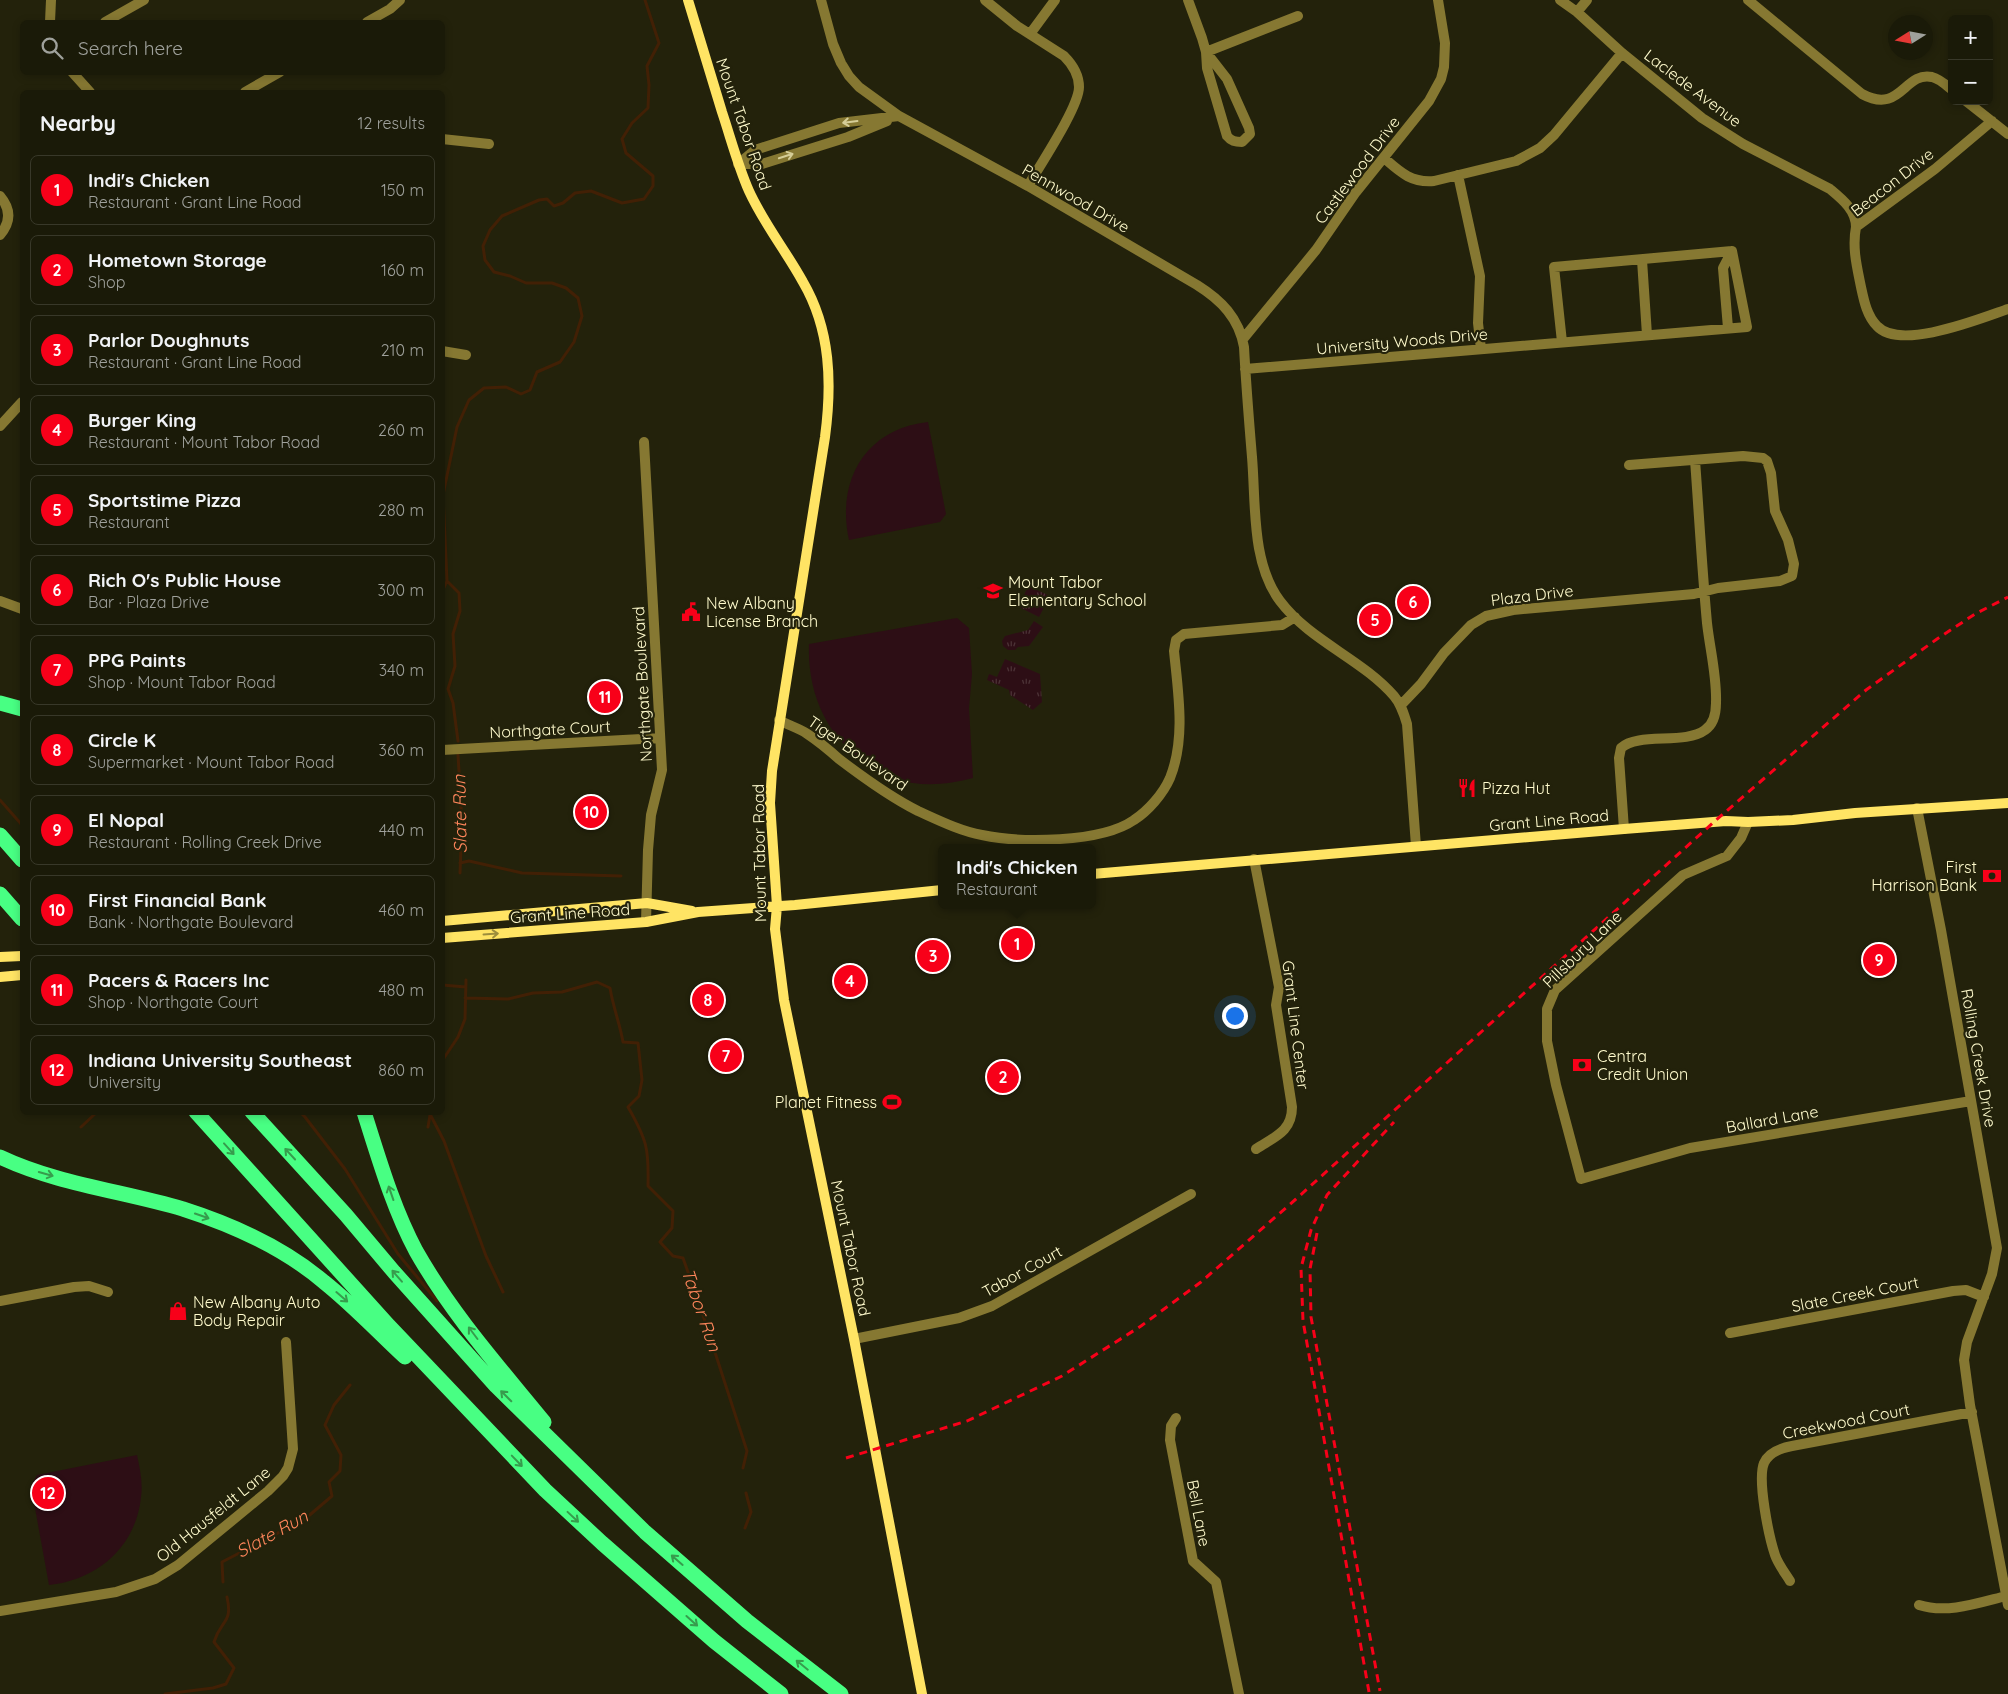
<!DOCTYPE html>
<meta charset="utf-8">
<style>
:root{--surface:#1a1a08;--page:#232312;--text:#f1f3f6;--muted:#9fa19c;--line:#383829;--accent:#f80019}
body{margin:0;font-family:Quicksand,sans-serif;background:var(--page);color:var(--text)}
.controls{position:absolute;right:15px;top:15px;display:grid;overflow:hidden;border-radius:8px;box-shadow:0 2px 8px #0003}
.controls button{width:45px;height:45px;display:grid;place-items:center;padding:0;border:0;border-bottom:1px solid var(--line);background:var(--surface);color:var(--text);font:25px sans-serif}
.compass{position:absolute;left:1888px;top:15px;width:45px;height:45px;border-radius:50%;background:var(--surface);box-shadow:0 2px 8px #0003;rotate:259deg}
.you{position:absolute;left:1234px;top:1015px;width:18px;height:18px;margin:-12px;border:4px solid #fff;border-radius:50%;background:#1a73e8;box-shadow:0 0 0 8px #1a73e833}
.badge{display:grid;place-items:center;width:32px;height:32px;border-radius:50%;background:var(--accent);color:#fff;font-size:16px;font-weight:700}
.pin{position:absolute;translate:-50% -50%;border:2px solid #fff;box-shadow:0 1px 5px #0006}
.popup{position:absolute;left:938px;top:844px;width:158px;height:65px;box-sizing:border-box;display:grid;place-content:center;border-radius:8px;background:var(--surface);filter:drop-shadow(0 1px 4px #0005);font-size:16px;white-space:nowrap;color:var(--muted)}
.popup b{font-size:19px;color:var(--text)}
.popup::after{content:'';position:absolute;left:50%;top:100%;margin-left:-10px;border:10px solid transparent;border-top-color:var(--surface)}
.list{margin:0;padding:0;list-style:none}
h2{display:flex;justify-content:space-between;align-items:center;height:65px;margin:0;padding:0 20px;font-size:21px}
h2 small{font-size:16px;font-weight:400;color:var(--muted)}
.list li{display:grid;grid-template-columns:32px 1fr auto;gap:15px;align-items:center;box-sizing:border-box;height:70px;margin:0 10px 10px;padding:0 10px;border:1px solid var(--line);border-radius:8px}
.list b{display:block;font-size:19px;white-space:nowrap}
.list p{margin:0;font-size:16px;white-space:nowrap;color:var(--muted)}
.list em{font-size:16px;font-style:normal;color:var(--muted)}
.icon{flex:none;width:28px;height:28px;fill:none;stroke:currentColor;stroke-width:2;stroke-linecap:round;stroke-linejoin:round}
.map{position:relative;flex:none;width:2008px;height:1694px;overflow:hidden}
.search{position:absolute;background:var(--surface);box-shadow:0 2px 8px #0003;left:20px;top:20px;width:425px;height:55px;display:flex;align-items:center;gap:12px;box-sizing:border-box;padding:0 18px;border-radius:8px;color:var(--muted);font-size:19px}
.panel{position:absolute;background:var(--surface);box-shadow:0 2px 8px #0003;left:20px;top:90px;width:425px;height:1025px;border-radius:8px}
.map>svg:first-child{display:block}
.grass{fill:url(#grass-tufts)}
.pitch{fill:#2d0e15}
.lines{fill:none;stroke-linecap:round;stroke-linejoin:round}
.stream{stroke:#422005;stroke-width:3}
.street{stroke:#867832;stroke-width:10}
.secondary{stroke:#ffe464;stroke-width:10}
.highway{stroke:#48ff83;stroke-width:15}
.rail{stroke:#f80019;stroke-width:3;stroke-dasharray:8 6;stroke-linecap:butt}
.oneway{stroke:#d5cd97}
.oneway2{stroke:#9c8d3c}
.oneway3{stroke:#379c4d}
.labels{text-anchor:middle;stroke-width:4.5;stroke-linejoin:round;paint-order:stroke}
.street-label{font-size:16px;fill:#fffbcd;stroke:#23220b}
.poi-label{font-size:16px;fill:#fffbcd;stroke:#23220b;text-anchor:start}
.water-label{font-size:18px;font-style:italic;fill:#ff865b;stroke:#23220b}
</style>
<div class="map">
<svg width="2008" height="1694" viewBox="0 0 2008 1694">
<defs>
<pattern id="grass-tufts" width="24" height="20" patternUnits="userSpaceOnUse" patternTransform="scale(1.25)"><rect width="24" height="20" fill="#2d0e15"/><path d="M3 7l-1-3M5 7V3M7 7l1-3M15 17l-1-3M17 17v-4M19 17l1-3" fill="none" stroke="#4c3236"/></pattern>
</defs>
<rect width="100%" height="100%" fill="#23220b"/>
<path class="grass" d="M1028 586 1050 596 1039 617 1021 608 1022 600Z
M1034 621 1043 627 1029 646 1018 647 1015 650H1008L1003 646 1002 641 1005 636 1028 630Z
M1005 659 1040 674 1042 702 1033 710 1010 695 1009 690 987 680 989 674 997 677Z"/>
<path class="pitch" d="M928 422 946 514 940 522 849 540C836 481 865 429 928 422Z
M957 618 969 628 972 674 969 708 973 778C954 783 933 786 913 783 900 782 889 776 878 770 830 745 807 697 809 644Z
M137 1455C140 1469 143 1483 141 1497 136 1547 97 1580 49 1585L31 1486 37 1475Z"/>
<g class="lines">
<path class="stream" d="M442 592 447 581
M458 741 453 703 448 689 455 666 453 634 460 611 459 593 447 581 443 495 457 427 469 400 484 388 506 387 521 394 530 390 537 372 560 362 574 342 582 316 578 298 566 288 552 283H526L510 276 494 272 485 260 483 246 490 230 502 216 539 200 547 199 554 206 563 203 575 193 591 191 622 203 644 199 653 186V176L626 153 622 139 632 123 648 108 649 85 647 66 659 43 645 0
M458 755 462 822 460 873
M0 800 22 825
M460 863 469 861 522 873 621 876
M442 985 466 987
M465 998 508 999 533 993 562 992 597 982 610 988C613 1007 620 1024 623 1042L638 1043 642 1080 639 1096 628 1107C647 1140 649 1149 648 1186L673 1211 672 1228 660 1242 673 1256 683 1258 699 1303 747 1451 743 1468
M442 1061 458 1037 465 1019 466 980
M300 1112 305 1117 345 1169 398 1254 437 1301
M430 1114 444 1141 486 1256 503 1292
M81 1127 97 1112
M428 1127 430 1115
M745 1528 751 1512 746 1493
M223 1582 222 1562 305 1519 332 1496 329 1482 340 1471 341 1455 325 1425 334 1405 350 1385
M165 1694 213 1688 226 1684 234 1668 214 1642C221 1619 233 1624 227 1597"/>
<path class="street" d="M821 0 833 44 841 63 849 76 859 87 899 116 1028 186 1197 285C1221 300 1239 318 1244 347 1246 384 1249 421 1252 457 1256 504 1251 562 1280 601 1310 641 1362 659 1394 696 1401 704 1404 714 1407 724L1416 846
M985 0 1017 26 1064 56C1072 64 1079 74 1079 87 1079 107 1040 165 1028 186
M1188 0 1202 38 1206 52 1298 16
M1560 0 1577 12 1622 53 1702 118 1743 144 1830 189C1842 199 1856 210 1856 227
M1748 0 1862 94C1901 115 1904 71 1932 77 1940 79 1946 85 1952 90
M1577 12 1587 0
M50 22 51 0
M105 22 144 0
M367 22 390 9 400 0
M1030 34 1055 0
M1206 52 1227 79 1249 128 1250 134 1242 142C1235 142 1231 141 1227 136L1207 68Z
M72 72 90 92
M245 92 280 72
M1966 101 2008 134
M1992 121 1935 169 1856 227C1852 248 1857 267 1861 287 1864 301 1867 316 1877 326 1900 351 1979 319 2008 309
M442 139 489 144
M1384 158C1400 172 1411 183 1434 181L1516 161 1540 148 1554 135 1622 53
M738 164 755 150 839 123 899 116
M738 164H762L848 137 887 121
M1458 175 1480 276 1478 323 1481 349
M0 196C11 209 11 222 0 235
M1642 260 1647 335
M1243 339 1316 250 1356 192 1429 101 1441 79 1444 67 1445 43 1438 0
M1562 342 1554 267 1732 251
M442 351 466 355
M1245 369 1747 327 1732 251 1723 268 1728 328
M0 426 22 402
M644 442 662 770 651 815 648 850 646 922
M0 601 22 609
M1401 705 1421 684 1444 653 1471 625 1486 616 1513 610 1694 594 1718 588 1780 581 1792 576 1794 564 1788 540 1775 511 1771 473 1767 461 1763 458 1743 456 1629 465
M779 720C788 725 798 728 806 733 818 741 829 750 839 759 864 778 890 797 918 811 938 820 960 831 982 835 1020 843 1101 843 1134 820 1148 811 1163 794 1170 778 1186 738 1178 692 1174 651L1176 640 1184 634 1282 625 1295 617
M442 750 660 738
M1917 808 1941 930 1997 1248 1992 1274 1967 1342 1964 1360 1970 1405 2008 1605
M1748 822 1741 838 1727 856 1683 875 1555 990 1547 1009V1041L1556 1085 1581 1179 1690 1148 1971 1101
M1624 829 1619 758 1621 748C1638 732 1685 745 1705 730 1714 724 1716 713 1716 703 1717 676 1710 650 1707 623 1702 569 1699 514 1695 460
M1254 859 1279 987 1276 1005 1292 1107C1292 1132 1274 1137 1256 1149
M0 1301 74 1287 89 1286 108 1292
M1730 1333 1953 1291 1966 1290 1984 1297
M854 1339 959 1318 992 1306 1191 1194
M1176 1418 1171 1426 1170 1440 1193 1561 1216 1582 1239 1694
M1790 1581C1785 1573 1778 1564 1775 1555 1769 1537 1757 1480 1764 1463 1769 1452 1781 1448 1792 1446L1972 1412
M1919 1605C1947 1614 1978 1603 2006 1596
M0 1611 116 1592 155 1579 178 1565 268 1491 283 1476 288 1468 293 1449 286 1342"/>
<path class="secondary" d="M688 0C699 37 711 75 722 112 731 139 738 166 749 191 764 224 786 251 803 282 831 330 832 384 825 437L772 771 770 803 777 906 775 929 784 1000 854 1339 922 1694
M1092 874 1624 829 1726 821 1748 822 1793 820 1855 813 2008 803
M442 921 647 903 692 911
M442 938 646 922 698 912 795 905 942 890
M0 957 22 956
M0 977 22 975"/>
<path class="highway" d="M0 703 22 709
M0 835 22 860
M0 894 22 919
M196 1112 389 1326 545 1490 602 1543 714 1641 781 1694
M252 1112 346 1215 394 1272 496 1386 645 1532 747 1621 841 1694
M364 1112C379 1159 393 1208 416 1251 451 1313 500 1368 544 1422
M0 1157C57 1184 122 1191 183 1209 233 1225 284 1248 324 1282 353 1305 378 1332 405 1357"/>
<path class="rail" d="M1317 1233 1310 1269 1311 1317 1380 1691
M846 1458 967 1421 1062 1376 1141 1326 1201 1282 1296 1199 1715 821 1866 690 1937 639 1975 614 2008 597
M1369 1692 1303 1321 1301 1268 1311 1230 1327 1195 1394 1122"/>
</g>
<defs><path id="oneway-shaft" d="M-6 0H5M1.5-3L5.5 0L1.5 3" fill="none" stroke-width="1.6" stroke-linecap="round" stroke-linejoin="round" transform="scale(1.25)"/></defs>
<g class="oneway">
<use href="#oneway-shaft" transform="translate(850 122) rotate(173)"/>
<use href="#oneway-shaft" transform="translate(786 156) rotate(-18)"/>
</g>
<use class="oneway2" href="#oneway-shaft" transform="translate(491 934) rotate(-4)"/>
<g class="oneway3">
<use href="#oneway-shaft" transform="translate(229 1149) rotate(48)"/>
<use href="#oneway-shaft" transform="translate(290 1154) rotate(-133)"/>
<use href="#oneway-shaft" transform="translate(46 1174) rotate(16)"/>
<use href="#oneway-shaft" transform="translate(391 1193) rotate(-109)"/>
<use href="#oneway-shaft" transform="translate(202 1216) rotate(19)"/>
<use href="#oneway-shaft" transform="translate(397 1276) rotate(-131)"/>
<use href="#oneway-shaft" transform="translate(342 1297) rotate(41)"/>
<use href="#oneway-shaft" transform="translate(473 1333) rotate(-127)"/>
<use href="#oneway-shaft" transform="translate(506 1396) rotate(-135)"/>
<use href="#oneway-shaft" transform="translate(517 1461) rotate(46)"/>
<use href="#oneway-shaft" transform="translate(573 1517) rotate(43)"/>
<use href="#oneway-shaft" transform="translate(677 1560) rotate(-139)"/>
<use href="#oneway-shaft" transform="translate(692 1621) rotate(42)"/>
<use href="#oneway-shaft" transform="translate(802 1665) rotate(-141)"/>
</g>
<defs>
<g id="school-bare" transform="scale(1.5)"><path d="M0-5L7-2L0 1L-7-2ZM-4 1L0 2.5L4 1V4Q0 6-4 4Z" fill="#f80019" stroke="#23220b" stroke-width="2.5" paint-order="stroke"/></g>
<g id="civic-bare" transform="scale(1.5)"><path d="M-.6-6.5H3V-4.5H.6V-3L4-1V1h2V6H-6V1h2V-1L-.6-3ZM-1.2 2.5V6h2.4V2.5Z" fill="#f80019" stroke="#23220b" stroke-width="2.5" paint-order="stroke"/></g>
<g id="restaurant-bare" transform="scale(1.5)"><path d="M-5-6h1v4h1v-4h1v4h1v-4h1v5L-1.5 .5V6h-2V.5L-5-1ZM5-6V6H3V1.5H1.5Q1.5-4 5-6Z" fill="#f80019" stroke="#23220b" stroke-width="2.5" paint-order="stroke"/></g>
<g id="bank-bare" transform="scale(1.5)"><path d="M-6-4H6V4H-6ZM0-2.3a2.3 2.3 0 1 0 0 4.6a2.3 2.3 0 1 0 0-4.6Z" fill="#f80019" stroke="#23220b" stroke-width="2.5" paint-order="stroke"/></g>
<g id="stadium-bare" transform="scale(1.5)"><path d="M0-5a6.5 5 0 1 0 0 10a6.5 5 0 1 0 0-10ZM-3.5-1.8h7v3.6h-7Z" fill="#f80019" stroke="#23220b" stroke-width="2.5" paint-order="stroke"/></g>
<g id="shop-bare" transform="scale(1.5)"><path d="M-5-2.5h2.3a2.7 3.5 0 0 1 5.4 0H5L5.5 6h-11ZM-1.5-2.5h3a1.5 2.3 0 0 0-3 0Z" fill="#f80019" stroke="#23220b" stroke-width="2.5" paint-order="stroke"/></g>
</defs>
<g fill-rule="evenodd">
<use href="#school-bare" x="993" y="591"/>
<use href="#civic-bare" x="691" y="612"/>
<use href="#restaurant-bare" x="1467" y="788"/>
<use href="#bank-bare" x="1992" y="876"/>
<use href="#bank-bare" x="1582" y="1065"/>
<use href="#stadium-bare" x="892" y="1102"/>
<use href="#shop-bare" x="178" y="1311"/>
</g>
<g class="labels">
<g class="street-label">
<text transform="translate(1693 88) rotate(37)" y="6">Laclede Avenue</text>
<text transform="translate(744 124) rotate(71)" y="6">Mount Tabor Road</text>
<text transform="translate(1357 170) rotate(-53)" y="6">Castlewood Drive</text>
<text transform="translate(1892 182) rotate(-38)" y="6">Beacon Drive</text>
<text transform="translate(1076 198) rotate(30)" y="6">Pennwood Drive</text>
<text transform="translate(1402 341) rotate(-5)" y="6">University Woods Drive</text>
<text transform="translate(1532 595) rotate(-7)" y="6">Plaza Drive</text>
<text transform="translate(642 684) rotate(-93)" y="6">Northgate Boulevard</text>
<text transform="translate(550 729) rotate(-3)" y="6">Northgate Court</text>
<text transform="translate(858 753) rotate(35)" y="6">Tiger Boulevard</text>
<text transform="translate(1549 820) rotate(-5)" y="6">Grant Line Road</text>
<text transform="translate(759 853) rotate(-91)" y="6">Mount Tabor Road</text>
<text transform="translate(570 913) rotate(-4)" y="6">Grant Line Road</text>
<text transform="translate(1582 949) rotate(-44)" y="6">Pillsbury Lane</text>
<text transform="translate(1296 1025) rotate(83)" y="6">Grant Line Center</text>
<text transform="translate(1979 1058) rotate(80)" y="6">Rolling Creek Drive</text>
<text transform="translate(1772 1119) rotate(-10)" y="6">Ballard Lane</text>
<text transform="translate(851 1248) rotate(78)" y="6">Mount Tabor Road</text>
<text transform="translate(1022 1271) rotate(-29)" y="6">Tabor Court</text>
<text transform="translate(1855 1294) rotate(-11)" y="6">Slate Creek Court</text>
<text transform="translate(1846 1421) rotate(-11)" y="6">Creekwood Court</text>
<text transform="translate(1199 1513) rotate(79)" y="6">Bell Lane</text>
<text transform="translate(213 1514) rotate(-39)" y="6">Old Hausfeldt Lane</text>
</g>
<g class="poi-label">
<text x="1008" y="588">Mount Tabor<tspan x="1008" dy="18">Elementary School</tspan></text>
<text x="706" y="609">New Albany<tspan x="706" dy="18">License Branch</tspan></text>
<text x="1482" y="794">Pizza Hut</text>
<text x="1977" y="873" text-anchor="end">First<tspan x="1977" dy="18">Harrison Bank</tspan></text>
<text x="1597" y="1062">Centra<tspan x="1597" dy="18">Credit Union</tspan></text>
<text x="877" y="1108" text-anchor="end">Planet Fitness</text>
<text x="193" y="1308">New Albany Auto<tspan x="193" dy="18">Body Repair</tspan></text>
</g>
<g class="water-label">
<text transform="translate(460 814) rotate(-91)" y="6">Slate Run</text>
<text transform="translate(701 1310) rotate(71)" y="6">Tabor Run</text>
<text transform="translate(272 1534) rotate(-29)" y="6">Slate Run</text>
</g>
</g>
</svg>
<div class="controls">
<button>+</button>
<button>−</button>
</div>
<svg class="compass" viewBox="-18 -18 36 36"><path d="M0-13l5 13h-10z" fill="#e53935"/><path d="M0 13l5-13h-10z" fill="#9fa19c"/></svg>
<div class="you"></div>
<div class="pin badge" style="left:1017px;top:944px">1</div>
<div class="popup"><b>Indi's Chicken</b>Restaurant</div>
<div class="pin badge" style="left:1003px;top:1077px">2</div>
<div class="pin badge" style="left:933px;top:956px">3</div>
<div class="pin badge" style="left:850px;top:981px">4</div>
<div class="pin badge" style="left:1375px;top:620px">5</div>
<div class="pin badge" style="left:1413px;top:602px">6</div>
<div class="pin badge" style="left:726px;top:1056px">7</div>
<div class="pin badge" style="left:708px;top:1000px">8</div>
<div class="pin badge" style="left:1879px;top:960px">9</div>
<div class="pin badge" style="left:591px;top:812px">10</div>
<div class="pin badge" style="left:605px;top:697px">11</div>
<div class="pin badge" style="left:48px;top:1493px">12</div>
<div class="search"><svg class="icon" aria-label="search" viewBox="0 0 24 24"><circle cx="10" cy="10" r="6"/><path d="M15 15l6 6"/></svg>Search here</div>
<section class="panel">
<h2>Nearby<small>12 results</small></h2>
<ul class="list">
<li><span class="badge">1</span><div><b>Indi's Chicken</b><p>Restaurant · Grant Line Road</p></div><em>150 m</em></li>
<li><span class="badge">2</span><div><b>Hometown Storage</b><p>Shop</p></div><em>160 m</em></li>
<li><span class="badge">3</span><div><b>Parlor Doughnuts</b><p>Restaurant · Grant Line Road</p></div><em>210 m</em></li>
<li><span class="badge">4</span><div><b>Burger King</b><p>Restaurant · Mount Tabor Road</p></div><em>260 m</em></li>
<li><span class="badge">5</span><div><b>Sportstime Pizza</b><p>Restaurant</p></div><em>280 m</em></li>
<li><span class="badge">6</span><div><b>Rich O's Public House</b><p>Bar · Plaza Drive</p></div><em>300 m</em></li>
<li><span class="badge">7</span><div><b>PPG Paints</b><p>Shop · Mount Tabor Road</p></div><em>340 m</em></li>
<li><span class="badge">8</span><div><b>Circle K</b><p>Supermarket · Mount Tabor Road</p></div><em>360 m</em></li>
<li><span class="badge">9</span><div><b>El Nopal</b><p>Restaurant · Rolling Creek Drive</p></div><em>440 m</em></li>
<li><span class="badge">10</span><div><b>First Financial Bank</b><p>Bank · Northgate Boulevard</p></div><em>460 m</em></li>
<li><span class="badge">11</span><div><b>Pacers &amp; Racers Inc</b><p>Shop · Northgate Court</p></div><em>480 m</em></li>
<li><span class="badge">12</span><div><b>Indiana University Southeast</b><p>University</p></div><em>860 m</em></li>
</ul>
</section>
</div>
